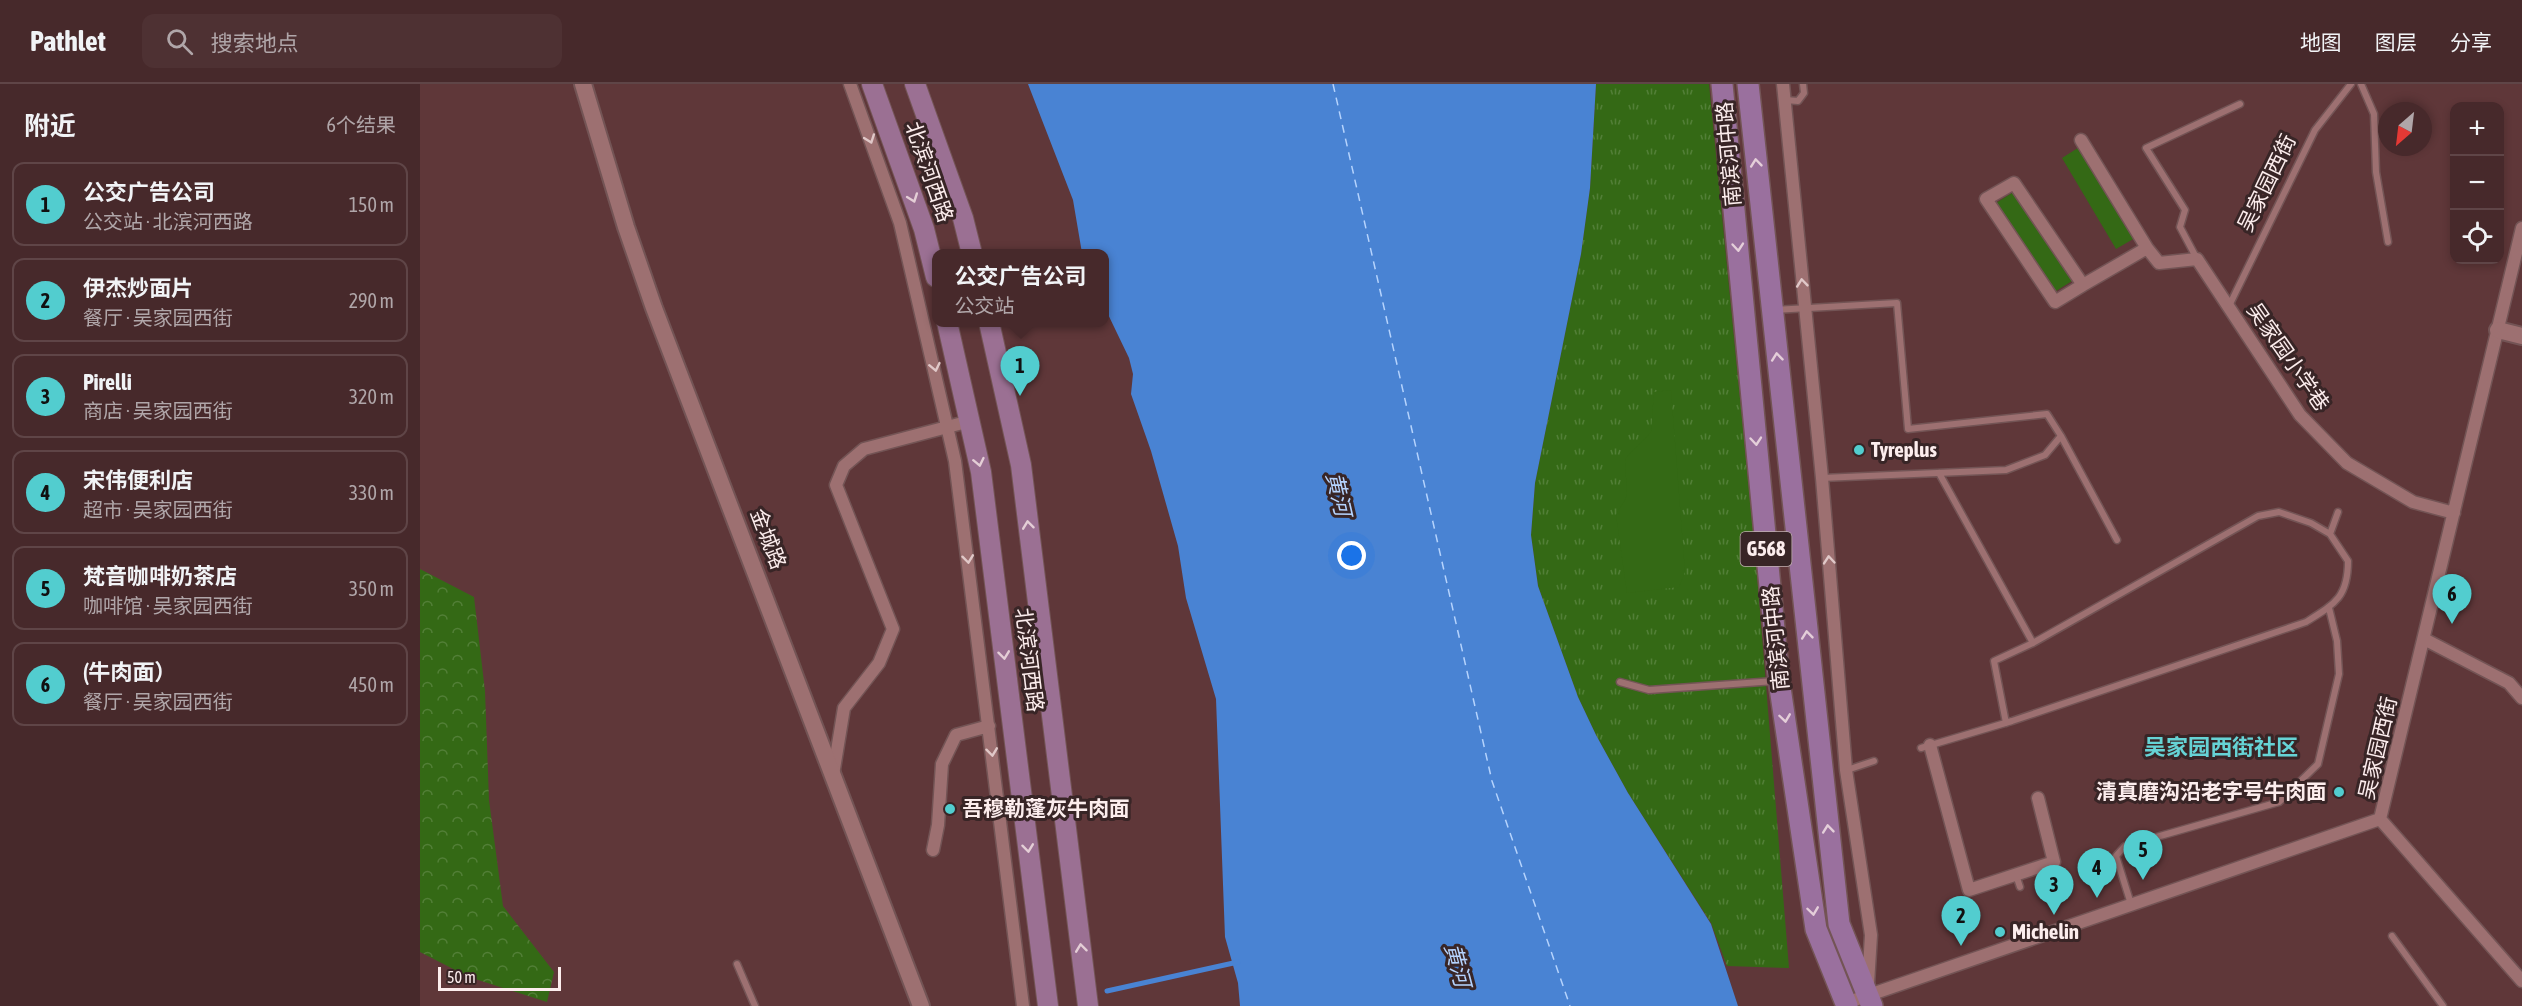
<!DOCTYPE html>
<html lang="zh">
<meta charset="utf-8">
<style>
:root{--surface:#47292b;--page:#4e3133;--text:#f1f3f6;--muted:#b0a6a9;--line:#5f4547;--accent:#52cdcf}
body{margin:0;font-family:"Asap Condensed","Noto Sans SC",sans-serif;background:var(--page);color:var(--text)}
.controls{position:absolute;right:18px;top:18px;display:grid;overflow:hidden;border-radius:12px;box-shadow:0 3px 9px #0003}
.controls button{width:54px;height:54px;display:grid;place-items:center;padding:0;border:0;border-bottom:2px solid var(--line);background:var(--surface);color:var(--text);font:30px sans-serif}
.compass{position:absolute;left:1958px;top:18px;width:54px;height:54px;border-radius:50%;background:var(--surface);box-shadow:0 3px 9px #0003;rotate:208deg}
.scale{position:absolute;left:18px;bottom:15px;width:123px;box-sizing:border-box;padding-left:6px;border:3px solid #fceded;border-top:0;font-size:16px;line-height:21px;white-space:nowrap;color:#fceded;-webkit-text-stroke:4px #382526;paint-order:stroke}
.you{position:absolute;left:932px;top:472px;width:21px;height:21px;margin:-15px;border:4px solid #fff;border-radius:50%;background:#1a73e8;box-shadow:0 0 0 9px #1a73e833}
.badge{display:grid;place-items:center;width:39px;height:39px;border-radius:50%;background:var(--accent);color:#111;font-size:20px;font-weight:700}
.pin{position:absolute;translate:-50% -50px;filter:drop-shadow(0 2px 3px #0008)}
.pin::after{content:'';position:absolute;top:32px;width:21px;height:18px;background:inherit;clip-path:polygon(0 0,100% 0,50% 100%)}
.popup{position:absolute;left:512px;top:165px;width:177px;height:78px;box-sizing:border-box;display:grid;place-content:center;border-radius:12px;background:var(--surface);filter:drop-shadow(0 2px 4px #0005);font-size:20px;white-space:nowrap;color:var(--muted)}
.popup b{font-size:22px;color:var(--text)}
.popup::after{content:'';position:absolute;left:50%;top:100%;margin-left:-12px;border:12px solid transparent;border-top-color:var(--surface)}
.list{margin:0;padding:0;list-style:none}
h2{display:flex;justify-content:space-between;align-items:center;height:78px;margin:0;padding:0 24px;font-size:26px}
h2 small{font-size:20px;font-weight:400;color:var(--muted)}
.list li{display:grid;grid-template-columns:39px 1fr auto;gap:18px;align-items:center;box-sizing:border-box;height:84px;margin:0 12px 12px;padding:0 12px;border:2px solid var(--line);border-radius:12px}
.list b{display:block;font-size:22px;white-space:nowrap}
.list p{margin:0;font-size:20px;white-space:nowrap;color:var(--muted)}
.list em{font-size:20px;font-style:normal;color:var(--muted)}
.icon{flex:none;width:33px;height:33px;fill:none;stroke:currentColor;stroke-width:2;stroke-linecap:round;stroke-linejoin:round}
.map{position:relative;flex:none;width:2102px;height:922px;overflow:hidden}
header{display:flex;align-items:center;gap:36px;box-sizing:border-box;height:84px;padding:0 30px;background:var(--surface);border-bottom:2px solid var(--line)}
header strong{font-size:28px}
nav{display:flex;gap:33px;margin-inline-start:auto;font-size:21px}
.search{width:420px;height:54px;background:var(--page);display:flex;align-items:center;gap:15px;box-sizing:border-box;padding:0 21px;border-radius:12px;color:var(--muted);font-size:22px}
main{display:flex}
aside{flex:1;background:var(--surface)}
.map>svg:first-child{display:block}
.grass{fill:url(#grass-tufts)}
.forest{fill:url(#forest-crowns)}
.garden{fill:#346915}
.water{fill:#4983d3}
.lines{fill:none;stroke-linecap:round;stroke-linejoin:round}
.stream{stroke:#4983d3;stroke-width:5}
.ferry{stroke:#b5d3fd;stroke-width:1.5;stroke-dasharray:8 6;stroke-linecap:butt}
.service-casing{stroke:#735455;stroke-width:9}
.minor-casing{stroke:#735455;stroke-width:15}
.tertiary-casing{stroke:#735455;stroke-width:20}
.primary-casing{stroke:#735455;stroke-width:22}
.trunk-casing{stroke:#735455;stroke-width:24}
.service{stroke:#9d7071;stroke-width:6}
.minor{stroke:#9d7071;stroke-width:12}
.tertiary{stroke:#9d7071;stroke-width:16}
.primary{stroke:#9b7093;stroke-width:20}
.trunk{stroke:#9a709e;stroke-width:21}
.oneway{stroke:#e0c8c8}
.oneway2{stroke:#e4ced9}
.oneway3{stroke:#e4ced6}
.poi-dot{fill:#52cdcf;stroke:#382526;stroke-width:2}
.labels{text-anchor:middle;stroke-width:6;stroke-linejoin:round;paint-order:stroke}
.shield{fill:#382526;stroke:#c1b1b1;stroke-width:1.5}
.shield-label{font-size:20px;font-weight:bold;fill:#fceded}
.street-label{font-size:21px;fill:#fceded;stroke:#382526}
.poi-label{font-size:21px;font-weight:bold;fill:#fceded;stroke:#382526;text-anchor:start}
.water-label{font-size:22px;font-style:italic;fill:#b5d3fd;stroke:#382526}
.neighbourhood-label{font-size:22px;font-weight:bold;fill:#66d3d5;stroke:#382526}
</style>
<header>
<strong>Pathlet</strong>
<div class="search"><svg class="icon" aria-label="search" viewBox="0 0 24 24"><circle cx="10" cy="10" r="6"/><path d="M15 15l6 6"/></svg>搜索地点</div>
<nav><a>地图</a><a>图层</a><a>分享</a></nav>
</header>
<main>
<aside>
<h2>附近<small>6个结果</small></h2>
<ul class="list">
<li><span class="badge">1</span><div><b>公交广告公司</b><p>公交站 · 北滨河西路</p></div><em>150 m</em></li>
<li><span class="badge">2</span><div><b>伊杰炒面片</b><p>餐厅 · 吴家园西街</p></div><em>290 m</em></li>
<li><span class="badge">3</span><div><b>Pirelli</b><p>商店 · 吴家园西街</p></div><em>320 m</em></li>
<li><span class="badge">4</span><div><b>宋伟便利店</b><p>超市 · 吴家园西街</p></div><em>330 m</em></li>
<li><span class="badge">5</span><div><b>梵音咖啡奶茶店</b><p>咖啡馆 · 吴家园西街</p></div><em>350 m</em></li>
<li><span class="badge">6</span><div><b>(牛肉面）</b><p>餐厅 · 吴家园西街</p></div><em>450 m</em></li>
</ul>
</aside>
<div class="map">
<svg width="2102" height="922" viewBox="0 0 2102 922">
<defs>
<pattern id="grass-tufts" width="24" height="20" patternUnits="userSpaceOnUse" patternTransform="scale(1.5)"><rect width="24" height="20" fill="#346915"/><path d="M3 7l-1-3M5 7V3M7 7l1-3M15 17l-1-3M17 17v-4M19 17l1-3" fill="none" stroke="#527f37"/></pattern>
<pattern id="forest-crowns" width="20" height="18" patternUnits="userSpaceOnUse" patternTransform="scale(1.5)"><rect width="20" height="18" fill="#346915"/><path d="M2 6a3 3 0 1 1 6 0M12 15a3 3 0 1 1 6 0" fill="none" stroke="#527f37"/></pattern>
</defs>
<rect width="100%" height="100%" fill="#5f3739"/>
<path class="grass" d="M1176 0H1289L1335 466 1369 884 1307 882 1291 839 1208 709 1176 651 1158 613 1118 502 1111 451 1115 399 1161 170 1170 104Z"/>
<path class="forest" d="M0 485 54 513 65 607 69 716 83 822 134 888 127 918 49 893 0 868Z"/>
<path class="garden" d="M1661 62 1715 154 1696 165 1642 74Z
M1595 107 1652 197 1633 209 1576 119Z
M1251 306 1265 488 1259 503 1207 509 1196 431 1207 412 1205 375 1231 348 1234 308Z"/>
<path class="water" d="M608 0H1176L1170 104 1161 170 1115 399 1111 451 1118 502 1158 613 1176 651 1208 709 1291 840 1318 922H820L818 899 805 853 796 615 766 514 758 462 731 367 711 310 713 290 709 274 684 222V170L662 169 653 116Z"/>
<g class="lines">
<path class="stream" d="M687 907 818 878"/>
<path class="ferry" d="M913 0 1072 697 1150 922"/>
<g class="service-casing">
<path id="service" d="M1941 0 1954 30 1956 88 1968 158
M1365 16 1378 17 1384 9 1383 0
M1777 175 1760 143 1765 126 1726 64 1820 20
M1809 222 1895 46 1931 0
M1355 226 1477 219 1488 345 1627 330 1641 352 1625 371 1586 386 1402 394
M1641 352 1697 456
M1519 389 1613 559
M1910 450 1918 428
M1200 598 1229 606 1355 597
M1501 664 1592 637 1886 538C1915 520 1928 513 1928 477L1910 450 1891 439 1859 428 1838 432 1613 559 1574 577 1586 639
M1427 686 1454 677
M1596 791 1600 803
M1711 820 1696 772 1705 762 1859 718 1898 680 1919 590 1917 557 1909 524
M1972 852 2023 922
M317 880 335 922"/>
</g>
<g class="minor-casing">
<path id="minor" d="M430 0 480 139 535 377 603 922
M1363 0 1402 394 1426 686 1451 851 1448 900
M1661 56 1727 164
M1594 99 1663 201 1635 218 1566 115Z
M1663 201 1727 164 1739 179 1777 175 1880 331 1927 379 1993 418 2034 429
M2004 555 2089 599 2102 614
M1510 661 1549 806 1634 778 1618 714
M413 691 424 624 459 579 473 545 416 401 424 382 444 365 550 337
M1960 735 2102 897
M513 766 518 741 522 680 536 651 569 642
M1426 919 1960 735 2102 144"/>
</g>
<g class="tertiary-casing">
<path id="tertiary" d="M163 0 206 143 234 224 501 922
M2078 246 2102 252"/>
</g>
<g class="primary-casing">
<path id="primary" d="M452 0 504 145 516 193
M495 0 543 134 552 170
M527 238 561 388 628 922
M569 238 601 381 668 922"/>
</g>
<g class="trunk-casing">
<path id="trunk" d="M1302 0 1359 597 1396 845 1427 922
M1328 0 1419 840 1452 922"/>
</g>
<use href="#service" class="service"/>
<use href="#minor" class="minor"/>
<use href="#tertiary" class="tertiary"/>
<use href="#primary" class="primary"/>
<use href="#trunk" class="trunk"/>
</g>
<defs><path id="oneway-chevron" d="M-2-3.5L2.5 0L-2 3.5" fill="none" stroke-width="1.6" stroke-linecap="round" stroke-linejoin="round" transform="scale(1.5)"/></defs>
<g class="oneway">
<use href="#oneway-chevron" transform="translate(450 55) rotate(70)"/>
<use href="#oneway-chevron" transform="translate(1382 199) rotate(-96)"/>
<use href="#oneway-chevron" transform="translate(515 283) rotate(78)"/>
<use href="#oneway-chevron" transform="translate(548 475) rotate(83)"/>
<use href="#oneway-chevron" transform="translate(1409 476) rotate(-95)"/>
<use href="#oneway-chevron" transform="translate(572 668) rotate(83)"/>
</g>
<g class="oneway2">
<use href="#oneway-chevron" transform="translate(1336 79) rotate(-96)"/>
<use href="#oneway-chevron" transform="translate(1318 163) rotate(85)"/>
<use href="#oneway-chevron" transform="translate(1357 273) rotate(-96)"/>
<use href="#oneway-chevron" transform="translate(1336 357) rotate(85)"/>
<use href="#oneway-chevron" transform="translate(1387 551) rotate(-96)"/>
<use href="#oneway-chevron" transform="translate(1365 634) rotate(82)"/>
<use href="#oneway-chevron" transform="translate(1408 745) rotate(-96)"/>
<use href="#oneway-chevron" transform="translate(1393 827) rotate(82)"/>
</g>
<g class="oneway3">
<use href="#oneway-chevron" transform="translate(493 114) rotate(70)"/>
<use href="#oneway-chevron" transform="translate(559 378) rotate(78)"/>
<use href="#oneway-chevron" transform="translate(608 441) rotate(-97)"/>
<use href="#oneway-chevron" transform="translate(584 571) rotate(83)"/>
<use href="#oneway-chevron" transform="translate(608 764) rotate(83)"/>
<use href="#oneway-chevron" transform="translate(661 864) rotate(-97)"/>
</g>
<g class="poi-dot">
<circle cx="1439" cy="366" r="6"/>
<circle cx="1919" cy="708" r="6"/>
<circle cx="530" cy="725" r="6"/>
<circle cx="1580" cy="848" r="6"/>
</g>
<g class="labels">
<rect class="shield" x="1320.5" y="448" width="51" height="34" rx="4.5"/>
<g class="shield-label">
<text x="1346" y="472">G568</text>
</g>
<g class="street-label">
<text transform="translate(1309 70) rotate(-95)" y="7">南滨河中路</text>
<text transform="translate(509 88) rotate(71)" y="7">北滨河西路</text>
<text transform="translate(1847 99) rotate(-64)" y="7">吴家园西街</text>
<text transform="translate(1868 273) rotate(55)" y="7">吴家园小学巷</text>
<text transform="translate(348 455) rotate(69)" y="7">金城路</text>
<text transform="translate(1356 554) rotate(-96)" y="7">南滨河中路</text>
<text transform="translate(609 576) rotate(83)" y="7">北滨河西路</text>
<text transform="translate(1958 664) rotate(-77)" y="7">吴家园西街</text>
</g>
<g class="poi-label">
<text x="1451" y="373">Tyreplus</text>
<text x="1907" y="715" text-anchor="end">清真磨沟沿老字号牛肉面</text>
<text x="542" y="732">吾穆勒蓬灰牛肉面</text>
<text x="1592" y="855">Michelin</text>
</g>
<g class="water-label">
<text transform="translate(919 410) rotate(77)" y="8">黄河</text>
<text transform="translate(1038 881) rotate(75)" y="8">黄河</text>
</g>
<g class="neighbourhood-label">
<text x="1801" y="671">吴家园西街社区</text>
</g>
</g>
</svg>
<div class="controls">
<button>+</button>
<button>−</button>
<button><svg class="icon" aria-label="locate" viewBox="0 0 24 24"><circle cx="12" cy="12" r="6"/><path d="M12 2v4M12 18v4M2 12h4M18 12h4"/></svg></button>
</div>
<svg class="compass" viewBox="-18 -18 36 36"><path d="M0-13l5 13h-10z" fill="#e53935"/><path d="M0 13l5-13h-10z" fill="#b0a6a9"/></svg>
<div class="scale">50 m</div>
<div class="you"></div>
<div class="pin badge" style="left:600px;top:312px">1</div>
<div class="popup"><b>公交广告公司</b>公交站</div>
<div class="pin badge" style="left:1541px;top:862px">2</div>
<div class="pin badge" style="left:1634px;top:831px">3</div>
<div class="pin badge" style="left:1677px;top:814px">4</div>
<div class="pin badge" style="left:1723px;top:796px">5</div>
<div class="pin badge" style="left:2032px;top:540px">6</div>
</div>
</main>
